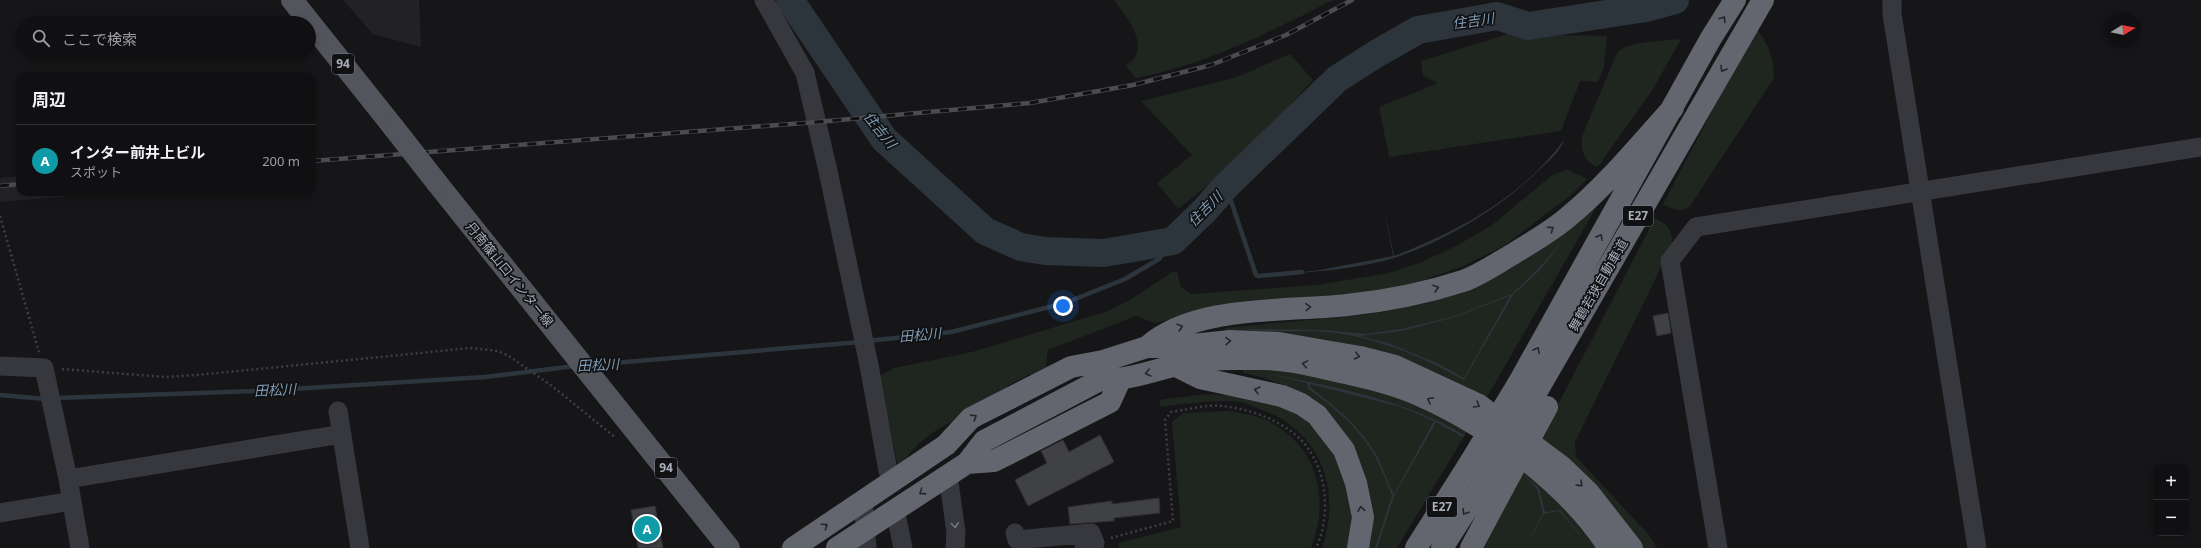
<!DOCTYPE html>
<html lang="ja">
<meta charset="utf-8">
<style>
:root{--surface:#101012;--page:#19191b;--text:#f1f3f6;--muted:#9c9d9f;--line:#303032;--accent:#f2b134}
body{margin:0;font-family:"Noto Sans","Noto Sans JP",sans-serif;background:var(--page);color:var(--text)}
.controls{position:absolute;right:12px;bottom:12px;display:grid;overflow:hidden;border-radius:8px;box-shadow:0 2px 6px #0003}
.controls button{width:36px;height:36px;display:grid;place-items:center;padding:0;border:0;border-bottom:1px solid var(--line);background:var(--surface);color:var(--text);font:20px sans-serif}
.compass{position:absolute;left:2105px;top:12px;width:36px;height:36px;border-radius:50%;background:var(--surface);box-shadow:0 2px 6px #0003;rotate:80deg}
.you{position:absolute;left:1063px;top:306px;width:14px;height:14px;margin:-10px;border:3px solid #fff;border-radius:50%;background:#1a73e8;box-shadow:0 0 0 6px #1a73e833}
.badge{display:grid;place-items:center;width:26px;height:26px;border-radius:50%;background:var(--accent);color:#fff;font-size:13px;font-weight:700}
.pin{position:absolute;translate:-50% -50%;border:2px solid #fff;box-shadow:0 1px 4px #0006}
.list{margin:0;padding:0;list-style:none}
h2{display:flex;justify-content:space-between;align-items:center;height:52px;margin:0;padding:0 16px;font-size:17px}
h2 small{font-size:13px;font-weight:400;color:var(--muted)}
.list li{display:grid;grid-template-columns:26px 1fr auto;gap:12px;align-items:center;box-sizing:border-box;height:72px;padding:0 16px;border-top:1px solid var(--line)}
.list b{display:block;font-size:15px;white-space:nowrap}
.list p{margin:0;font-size:13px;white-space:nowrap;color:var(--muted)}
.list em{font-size:13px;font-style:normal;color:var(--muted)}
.icon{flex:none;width:22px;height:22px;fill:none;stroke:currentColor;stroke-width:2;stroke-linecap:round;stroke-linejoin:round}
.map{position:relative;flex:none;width:2201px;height:548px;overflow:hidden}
.search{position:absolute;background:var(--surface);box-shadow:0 2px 6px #0003;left:16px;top:16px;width:300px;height:44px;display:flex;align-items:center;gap:10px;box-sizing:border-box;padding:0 14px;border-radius:22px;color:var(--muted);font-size:15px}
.panel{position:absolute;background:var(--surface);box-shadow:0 2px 6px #0003;left:16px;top:72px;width:300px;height:124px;border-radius:12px}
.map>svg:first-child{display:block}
.built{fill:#222225}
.green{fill:#1e261f}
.water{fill:#2c353c;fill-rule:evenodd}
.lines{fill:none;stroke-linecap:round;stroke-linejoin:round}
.stream{stroke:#2c353c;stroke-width:4.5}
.river{stroke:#2c353c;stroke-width:28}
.building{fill:#404145;stroke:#303034}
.path{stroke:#3d3f44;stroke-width:2.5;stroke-dasharray:2 3;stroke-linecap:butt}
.minor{stroke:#37383d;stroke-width:19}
.major{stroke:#53555c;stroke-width:22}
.highway{stroke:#63666e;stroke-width:22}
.rail-casing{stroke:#4a4c52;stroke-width:4.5}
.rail{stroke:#111113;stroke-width:3;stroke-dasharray:9;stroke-linecap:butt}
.major-bridge{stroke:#53555c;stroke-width:22}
.highway-bridge{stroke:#63666e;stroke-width:22}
.oneway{stroke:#26262a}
.oneway2{stroke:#757881}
.labels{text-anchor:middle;stroke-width:3.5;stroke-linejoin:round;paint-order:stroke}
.shield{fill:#111113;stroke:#7b7e86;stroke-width:1}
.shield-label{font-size:12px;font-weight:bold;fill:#a8adb8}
.street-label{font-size:13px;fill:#a8adb8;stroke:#111113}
.water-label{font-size:14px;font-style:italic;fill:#7f9bb3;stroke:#111113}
</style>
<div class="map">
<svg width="2201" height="548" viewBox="0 0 2201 548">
<rect width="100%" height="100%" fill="#161618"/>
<path class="built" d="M343 0H419L421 47 373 34Z
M20 176V192H82L83 195 0 202V178Z"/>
<path class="green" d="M1114 0H1333C1272 31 1203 66 1136 78L1126 66C1129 63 1134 60 1135 57 1145 37 1125 15 1114 0Z
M1757 30C1769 44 1774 60 1774 78L1690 206C1680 213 1673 209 1663 204L1738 62Z
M1508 34 1607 36 1604 67 1598 82 1580 81 1561 131 1389 157 1379 107 1438 83 1423 76 1421 61Z
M1681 39 1653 89 1600 164 1596 167C1584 160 1580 150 1582 136L1617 53C1626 41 1666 41 1681 39Z
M1290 54 1313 80 1237 162 1178 209 1157 183 1192 155 1141 101 1237 77Z
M1567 169 1587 179 1571 195 1504 246 1461 267 1409 285 1352 295 1240 304 1155 323 1136 316 1048 350 1045 373 1033 379 1030 374 1007 386 1009 392 938 429 918 444 898 467 880 376 894 368 972 352 1105 312 1130 300 1174 271 1177 272 1181 287 1191 294 1316 285 1389 273 1419 263 1454 247 1491 226 1551 176Z
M1592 202 1597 206 1486 399 1366 349 1323 339 1283 334 1225 333V328C1320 316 1422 321 1507 270 1539 252 1565 226 1592 202Z
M1655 218C1668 225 1673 230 1672 245L1575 442 1576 457 1649 535 1657 548H1642L1541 437Z
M1243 368C1281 369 1319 373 1355 383 1395 394 1432 412 1468 430L1397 548H1368L1370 523 1307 396C1287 385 1266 377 1243 373Z
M1206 394C1235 396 1267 396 1292 411 1326 430 1343 466 1351 503 1353 517 1350 534 1348 548H1322C1342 489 1321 431 1260 409 1254 407 1247 403 1240 402 1221 399 1181 404 1161 407L1159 400Z
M1229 411C1241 413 1253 415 1264 419 1317 443 1331 498 1311 548H1119L1118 543 1181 527 1172 422 1184 413Z
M1524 469 1557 498 1598 548H1484Z"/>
<path class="water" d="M1564 140C1561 152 1544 165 1535 174 1498 210 1437 246 1387 260 1355 269 1320 271 1287 274L1320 270 1393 256 1383 204 1394 256C1459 231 1522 197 1564 140Z
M1568 235 1540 270 1513 295 1464 380C1417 354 1365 332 1310 331 1300 331 1252 332 1247 329L1323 330 1366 334 1401 329 1452 317 1512 294 1538 269ZM1510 296 1464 378 1439 364 1388 343 1360 336 1401 331 1452 318Z
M1256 371C1327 386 1401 397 1464 435L1463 437 1436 422 1394 496 1377 548H1375L1392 496C1387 483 1382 469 1375 456 1359 428 1335 408 1309 389L1307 383ZM1310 384 1401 407 1434 421 1394 494C1387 482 1383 467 1376 454 1360 427 1336 407 1311 388Z
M1523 474 1539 488 1545 512 1560 510 1591 548 1559 511 1544 514 1525 548 1543 513 1537 489Z"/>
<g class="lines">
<path class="stream" d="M1226 186 1256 275 1258 276 1302 272
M867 341 951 332 1065 303 1125 279 1159 259 1173 241
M590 365 860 342
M0 395 46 399
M56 398 259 391 485 377 575 366"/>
<path class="river" d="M790 0 884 139 985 231 1021 247 1045 251 1104 253 1173 241 1205 210 1226 186 1337 79 1376 54 1418 30 1497 16 1528 26 1646 8 1675 0"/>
</g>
<path class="building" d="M1668 313 1671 333 1657 336 1653 316Z
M1100 435 1114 462 1028 506 1015 480 1047 463 1041 451 1063 440 1069 452Z
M1159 498 1160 513 1114 518V521L1070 524 1068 507 1112 501V504Z
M655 506 663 548H638L631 510Z"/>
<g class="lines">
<path class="path" d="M0 216 39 352
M62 369 165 377 197 375 471 348 498 351 509 356 552 386 616 438
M1111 538 1173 521 1165 420 1171 412C1187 410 1207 404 1223 406 1249 409 1278 419 1298 437 1327 463 1332 514 1316 548"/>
<path class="minor" d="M764 0 805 73 828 171 869 365 888 471
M1892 0V14L1977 548
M0 366 44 368 68 479 80 548
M338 411 360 548
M948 475 956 532 955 548
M68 479 342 434
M863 501 867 548
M0 513 72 501
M897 519 903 548
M1015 533 1017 540 1091 533 1095 543 1092 547 1084 548
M1718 548 1670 261 1696 227 2201 147"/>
<path class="major" d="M292 0 394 128
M437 183 729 548"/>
<path class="highway" d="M1147 347C1195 304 1287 312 1347 305 1386 301 1426 293 1463 281 1480 275 1497 263 1513 254 1532 242 1552 231 1568 217 1607 185 1639 145 1673 108
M1176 366 1200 378 1282 396 1301 404 1317 415 1344 450 1356 483 1363 517 1358 548
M1518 384 1711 38 1735 0
M1533 398 1763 0
M967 463 984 441 1100 380C1131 380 1158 369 1188 362 1209 358 1233 359 1254 359 1280 358 1307 364 1332 370 1362 377 1393 383 1421 396 1489 426 1569 485 1609 548
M967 463 994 461 1110 402 1120 380
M793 548 946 445 971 418 1071 367 1103 361 1147 347H1173L1230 341 1279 343 1360 357 1395 366 1479 405 1561 466 1589 493 1632 548
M837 548 967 463 980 456
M1416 548 1468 466
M1442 548 1486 479
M1471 548 1503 488"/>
<g class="rail-casing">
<path id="rail" d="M312 161 817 122 1030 103 1133 85 1211 65 1286 35 1352 0
M0 186 20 184"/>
</g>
<use href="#rail" class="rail"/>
<path class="major-bridge" d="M394 128 437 183"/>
<path class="highway-bridge" d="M1468 466 1518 384
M1486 479 1533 398
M1503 488 1547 407"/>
</g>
<defs><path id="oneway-chevron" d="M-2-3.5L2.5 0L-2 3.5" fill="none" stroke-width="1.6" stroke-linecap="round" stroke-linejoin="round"/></defs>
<g class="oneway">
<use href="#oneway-chevron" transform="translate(1723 19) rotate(-58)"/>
<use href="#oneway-chevron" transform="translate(1723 69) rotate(120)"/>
<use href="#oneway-chevron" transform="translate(1551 229) rotate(-34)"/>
<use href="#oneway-chevron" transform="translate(1600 237) rotate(-61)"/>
<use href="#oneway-chevron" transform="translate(1436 288) rotate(-16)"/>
<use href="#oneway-chevron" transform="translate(1308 307) rotate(-3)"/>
<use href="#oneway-chevron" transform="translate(1180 327) rotate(-16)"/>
<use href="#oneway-chevron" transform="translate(1228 341) rotate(-2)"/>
<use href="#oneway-chevron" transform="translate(1537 350) rotate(-61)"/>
<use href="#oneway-chevron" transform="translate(1357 356) rotate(12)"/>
<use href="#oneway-chevron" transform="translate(1305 364) rotate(-170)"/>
<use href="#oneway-chevron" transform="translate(1148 373) rotate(166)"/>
<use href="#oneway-chevron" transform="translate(1257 390) rotate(-166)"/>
<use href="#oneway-chevron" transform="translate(1430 400) rotate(-152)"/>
<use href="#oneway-chevron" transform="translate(1477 405) rotate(30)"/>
<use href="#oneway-chevron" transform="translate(974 417) rotate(-32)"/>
<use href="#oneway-chevron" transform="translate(1580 484) rotate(44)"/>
<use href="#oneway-chevron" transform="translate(922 492) rotate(147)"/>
<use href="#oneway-chevron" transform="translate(1361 509) rotate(-100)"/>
<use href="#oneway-chevron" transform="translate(1465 512) rotate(122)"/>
<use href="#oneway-chevron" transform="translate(825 526) rotate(-34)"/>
</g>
<use class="oneway2" href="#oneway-chevron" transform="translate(955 525) rotate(82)"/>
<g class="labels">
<g class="shield">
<rect x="332" y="54" width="22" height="20" rx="3"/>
<rect x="1623" y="206" width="30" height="20" rx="3"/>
<rect x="655" y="458" width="22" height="20" rx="3"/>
<rect x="1427" y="497" width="30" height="20" rx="3"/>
</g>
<g class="shield-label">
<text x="343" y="68">94</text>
<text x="1638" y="220">E27</text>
<text x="666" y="472">94</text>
<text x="1442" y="511">E27</text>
</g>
<g class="street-label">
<text transform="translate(510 274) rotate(51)" y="5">丹南篠山口インター線</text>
<text transform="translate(1598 285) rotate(-60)" y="5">舞鶴若狭自動車道</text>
</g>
<g class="water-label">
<text transform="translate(1473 21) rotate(-8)" y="5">住吉川</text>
<text transform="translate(880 130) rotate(51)" y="5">住吉川</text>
<text transform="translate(1205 209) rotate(-45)" y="5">住吉川</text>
<text transform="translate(920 335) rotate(-5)" y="5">田松川</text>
<text transform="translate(598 365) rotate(-3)" y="5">田松川</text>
<text transform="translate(275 390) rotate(-3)" y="5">田松川</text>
</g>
</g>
</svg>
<div class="controls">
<button>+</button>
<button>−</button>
</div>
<svg class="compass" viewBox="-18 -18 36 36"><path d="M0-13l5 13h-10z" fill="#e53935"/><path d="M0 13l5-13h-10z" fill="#9c9d9f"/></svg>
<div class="you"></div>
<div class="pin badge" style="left:647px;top:529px;background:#0f9aa8">A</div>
<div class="search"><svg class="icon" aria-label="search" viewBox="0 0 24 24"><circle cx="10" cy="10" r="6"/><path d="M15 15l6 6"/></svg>ここで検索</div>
<section class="panel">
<h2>周辺<small></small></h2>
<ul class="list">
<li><span class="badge" style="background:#0f9aa8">A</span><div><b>インター前井上ビル</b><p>スポット</p></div><em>200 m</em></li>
</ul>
</section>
</div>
